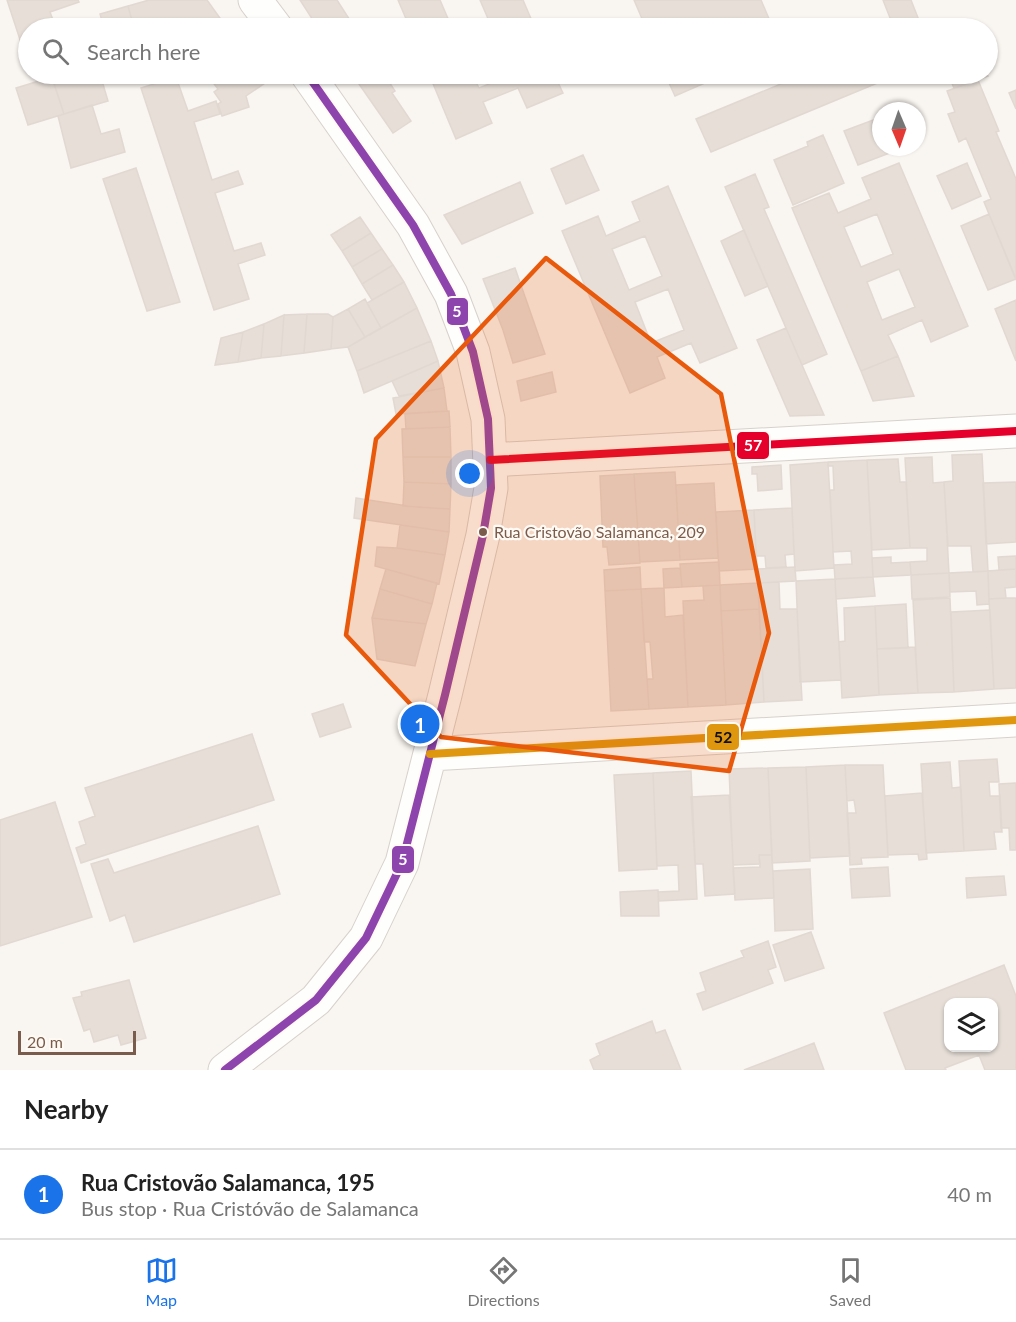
<!DOCTYPE html>
<meta charset="utf-8">
<style>
:root{--surface:#fff;--page:#f6f6f6;--text:#222;--muted:#767676;--line:#e0e0e0;--accent:#1a73e8}
body{margin:0;font-family:Lato,sans-serif;background:var(--page);color:var(--text)}
.controls{position:absolute;right:18px;bottom:18px;display:grid;overflow:hidden;border-radius:12px;box-shadow:0 2px 4px #0004}
.controls button{width:54px;height:54px;display:grid;place-items:center;padding:0;border:0;border-bottom:2px solid var(--line);background:var(--surface);color:var(--text);font:30px sans-serif}
.compass{position:absolute;left:872px;top:102px;width:54px;height:54px;border-radius:50%;background:var(--surface);box-shadow:0 2px 4px #0004;rotate:178deg}
.scale{position:absolute;left:18px;bottom:15px;width:118px;box-sizing:border-box;padding-left:6px;border:3px solid #7a5c4d;border-top:0;font-size:16px;line-height:21px;white-space:nowrap;color:#7a5c4d;-webkit-text-stroke:4px #fffaf3;paint-order:stroke}
.you{position:absolute;left:470px;top:474px;width:21px;height:21px;margin:-15px;border:4px solid #fff;border-radius:50%;background:#1a73e8;box-shadow:0 0 0 9px #1a73e833}
.badge{display:grid;place-items:center;width:39px;height:39px;border-radius:50%;background:var(--accent);color:#fff;font-size:20px;font-weight:700}
.pin{position:absolute;translate:-50% -50%;border:3px solid #fff;box-shadow:0 2px 6px #0006}
.list{margin:0;padding:0;list-style:none}
h2{display:flex;justify-content:space-between;align-items:center;height:78px;margin:0;padding:0 24px;font-size:26px}
h2 small{font-size:20px;font-weight:400;color:var(--muted)}
.list li{display:grid;grid-template-columns:39px 1fr auto;gap:18px;align-items:center;box-sizing:border-box;height:90px;padding:0 24px;border-top:2px solid var(--line)}
.list b{display:block;font-size:22px;white-space:nowrap}
.list p{margin:0;font-size:20px;white-space:nowrap;color:var(--muted)}
.list em{font-size:20px;font-style:normal;color:var(--muted)}
.icon{flex:none;width:33px;height:33px;fill:none;stroke:currentColor;stroke-width:2;stroke-linecap:round;stroke-linejoin:round}
.map{position:relative;flex:none;width:1016px;height:1070px;overflow:hidden}
.search{position:absolute;background:var(--surface);box-shadow:0 2px 4px #0004;left:18px;right:18px;top:18px;height:66px;display:flex;align-items:center;gap:15px;box-sizing:border-box;padding:0 21px;border-radius:33px;color:var(--muted);font-size:22px}
.sheet{height:168px;background:var(--surface)}
nav{display:flex;justify-content:space-around;align-items:center;box-sizing:border-box;height:84px;border-top:2px solid var(--line);background:var(--surface);font-size:16px;color:var(--muted)}
nav a{display:grid;justify-items:center;gap:3px}
nav .on{color:var(--accent)}
.map>svg:first-child{display:block}
.building{fill:#e6ded7;stroke:#e2d8d2;stroke-width:1.5;fill-rule:evenodd}
.lines{fill:none;stroke-linecap:round;stroke-linejoin:round}
.street-casing{stroke:#d7d1cb;stroke-width:35}
.street{stroke:#fefefd;stroke-width:33}
.bus-1-casing{stroke:#fffaf3;stroke-width:12}
.bus-2-casing{stroke:#fffaf3;stroke-width:12}
.bus-3-casing{stroke:#fffaf3;stroke-width:12}
.bus-1{stroke:#8e44ad;stroke-width:8}
.bus-2{stroke:#e4002b;stroke-width:8}
.bus-3{stroke:#de970f;stroke-width:8}
.marked{fill:#e8590c;fill-opacity:0.2;stroke:#e8590c;stroke-width:4.5;stroke-linejoin:round}
.bus-dot{fill:#7a5c4d;stroke:#fffaf3;stroke-width:2}
.labels{text-anchor:middle;stroke-width:4.5;stroke-linejoin:round;paint-order:stroke}
.bus-label{font-size:16px;fill:#7a5c4d;stroke:#fffaf3;text-anchor:start}
.line-badge{stroke:#fffaf3;stroke-width:2}
.badge-label{font-size:16px;text-anchor:middle;font-weight:bold;fill:#fff}
.pale-badge-label{font-size:16px;text-anchor:middle;font-weight:bold;fill:#111}
</style>
<div class="map">
<svg width="1016" height="1070" viewBox="0 0 1016 1070">
<rect width="100%" height="100%" fill="#f9f5f0"/>
<path class="building" d="M7 0H78L79 2 50 12 56 28H28V58H26Z
M149 0H207L225 25 211 28H134L128 6Z
M300 0H337L355 28H318Z
M398 0H440L452 28H410Z
M480 0H523L535 28H470L489 21Z
M634 0H761L773 28H646Z
M883 0H911L922 28H894Z
M128 6 134 28H104L100 14Z
M968 22 970 28H944H945Z
M76 74H100L108 101 64 114 53 81Z
M211 74H259L265 83 246 96 249 107 222 116 218 104 221 102 214 92 218 89 208 76Z
M352 74H384L395 91 392 93 411 121 393 133Z
M429 74H472L479 88 512 75 511 74H554L563 93 527 108 518 88 483 102 492 123 456 139Z
M665 74H709L712 80 675 96Z
M805 74H899L711 152 696 119Z
M948 74H987L988 76 954 88Z
M52 77 64 114 28 125 16 88Z
M176 77 188 111 216 101 220 114 194 122 212 180 238 171 243 184 215 193 234 251 261 243 265 255 238 264 249 299 214 310 141 88Z
M978 80 999 131 996 132 1016 179V280L984 202 991 199 966 138 959 142 948 114 955 112 947 91Z
M1016 90V109L1009 93Z
M92 105 101 134 119 129 125 152 71 168 58 116Z
M881 117V147H899L900 149 858 165 844 131Z
M823 135 844 183 793 205 774 160 808 146 807 142Z
M583 155 599 190 566 204 551 169Z
M899 163 968 326 931 342 922 320 888 335 898 356 861 371 792 208 829 193 838 213 871 199 862 178ZM877 214 893 254 861 267 844 227ZM899 269 915 307 882 320 867 282Z
M967 163 981 196 952 209 937 176Z
M136 168 180 302 147 311 103 179Z
M755 174 769 207 764 209 827 354 802 365 725 187Z
M520 182 533 213 462 244 444 215Z
M668 186 737 348 700 363 691 343 657 357 665 378 630 393 562 231 598 216 606 236 640 221 632 202ZM645 236 662 276 629 290 612 249ZM668 289 684 330 651 343 635 302Z
M989 214 1016 279 988 290 961 226Z
M360 217 371 233 342 251 331 235Z
M744 230 768 286 745 296 721 241Z
M371 233 382 249 352 267 342 251Z
M382 249 393 265 362 284 352 267Z
M393 265 404 282 372 300 362 284Z
M515 268 545 354 513 363 503 330 483 279Z
M404 282 417 308 381 328 367 303Z
M365 299 381 328 365 337 348 309Z
M1016 300V361L995 309Z
M417 308 431 341 357 371 348 347Z
M348 309 365 337 348 347 331 349 333 317Z
M307 314H328L333 317 331 349 304 353Z
M307 314 304 353 281 356 284 315Z
M284 315 281 356 261 358 264 324Z
M264 324 261 358 238 362 243 332Z
M786 328 802 365 824 415 790 416 757 340Z
M243 332 238 362 215 365 221 338Z
M431 341 438 361 364 393 357 371Z
M898 356 914 396 873 401 861 371Z
M438 361 444 388 399 396 392 381Z
M552 372 556 392 521 401 517 381Z
M444 388 447 411 396 414 393 398Z
M449 411 450 427 406 429 405 414Z
M450 427 451 457H403L402 429Z
M982 454 988 571 973 572 971 546H948L944 482 953 481 952 455Z
M403 457H451V484L404 482Z
M932 457 933 483 944 482 949 573 911 575 910 562 927 561V548H910L905 458Z
M898 459 900 482H906L910 548 872 550 867 460Z
M867 460 873 577 835 579 834 565 852 564 851 551 833 552 830 490H834L833 466H828V462Z
M828 462 834 568 795 571 790 465Z
M781 465 782 489 758 491 757 474H752V467Z
M675 472 680 560 640 562 634 474Z
M634 474 640 563 609 565 607 547H603L600 476Z
M404 482 451 484 450 509 403 506Z
M1016 482V542L986 544 983 483Z
M714 483 718 558 680 560 676 485Z
M356 498 414 507 450 509 449 532 354 518Z
M792 508 794 554 785 555 786 567 766 568 765 556H756L754 510Z
M754 510 757 569 719 571 716 512Z
M400 525 449 532 445 555 397 548Z
M377 547 397 548 445 555 439 584 375 566Z
M1016 556V569L999 570 998 557Z
M891 557V563L910 562 911 575 873 577 872 558Z
M719 562 720 585 682 587 680 564Z
M640 567 641 589 605 591 604 570Z
M795 567 796 581 758 583 757 569Z
M680 568 682 587 664 588 663 569Z
M386 569 437 583 432 604 380 589Z
M1016 569V587L1005 588 1006 598 989 599 988 571Z
M988 571 989 604 977 605 976 591 950 592 949 573Z
M949 573 950 597 912 599 911 575Z
M873 577 875 596 836 599 835 579Z
M835 579 841 680 800 682 796 581Z
M779 582 780 609H797L802 700 764 702 758 583Z
M758 583 759 609 721 611 720 585Z
M720 585 726 705 688 707 683 601 704 600 703 586Z
M664 588 665 617 683 615 688 707 649 709 647 679H653L650 642H644L641 589Z
M380 589 432 604 426 624 372 618Z
M641 589 649 709 611 711 605 591Z
M950 598 954 692 918 693 913 600Z
M1006 598H1016V688L994 689 989 599Z
M906 604 908 648 877 649 875 606Z
M875 606 879 695 842 698 839 642 845 641 844 608Z
M759 609 764 702 726 705 721 611Z
M990 610 994 689 954 692 951 612Z
M372 618 426 624 415 666 377 659Z
M915 647 918 693 879 695 877 649Z
M343 704 351 727 320 737 312 714Z
M252 734 274 800 81 863 76 848 86 844 79 822 95 816 85 788Z
M997 759 999 782H989L990 796H1000L1002 832H994L996 849 964 851 959 761Z
M950 762 952 788 961 787 964 851 926 853 921 764Z
M845 765H883L888 857 861 858 862 864 850 865 847 813H856L854 800 847 801Z
M845 765 850 856 810 858 806 767Z
M806 767 810 861 772 863 768 768Z
M768 768 772 855H759L760 864 733 865 729 769Z
M691 771 697 899 659 901 658 892 679 891 678 865 657 866 653 773Z
M653 773 657 869 619 871 614 775Z
M1016 783V850H1010L1009 828H1001L999 784Z
M922 793 927 859 919 860 918 854 888 855 885 796Z
M729 795 735 894 705 896 703 864H695L691 797Z
M55 802 92 917 0 946V820Z
M258 826 280 894 134 942 125 915 110 921 91 864 108 859 114 873Z
M759 855H772L774 898 735 900 733 868 760 867Z
M888 867 890 896 852 898 850 869Z
M810 869 813 929 775 931 773 871Z
M1004 876 1006 895 967 898 966 878Z
M658 890 659 916H621L620 892Z
M811 932 824 968 785 981 773 945Z
M768 941 776 967 768 970 773 983 703 1010 697 994 706 991 700 973 744 957 741 951Z
M1004 965 1016 996V1070H985L979 1055 945 1068 946 1070H906L884 1013ZM948 1002H994V1048H948Z
M129 980 146 1038 121 1045 118 1035 94 1042 90 1029 84 1031 73 998 82 996 81 992Z
M652 1021 656 1033 665 1030 681 1070H594L590 1060 600 1055 596 1044Z
M814 1043 824 1070H744Z"/>
<g class="lines">
<g class="street-casing">
<path id="street" d="M255 0 276 28
M490 460 1016 431
M430 754 1016 720
M225 1070 316 1000 366 938 402 863 445 695 483 535 491 488 488 419 473 352 451 294 413 225 307 74"/>
</g>
<use href="#street" class="street"/>
<g class="bus-1-casing">
<path id="bus-1" d="M225 1070 316 1000 366 938 402 863 445 695 483 535 491 488 488 419 473 352 451 294 413 225 307 74"/>
</g>
<g class="bus-2-casing">
<path id="bus-2" d="M490 460 1016 431"/>
</g>
<g class="bus-3-casing">
<path id="bus-3" d="M430 754 1016 720"/>
</g>
<use href="#bus-1" class="bus-1"/>
<use href="#bus-2" class="bus-2"/>
<use href="#bus-3" class="bus-3"/>
</g>
<path class="marked" d="M546 258 721 394 769 633 729 771 441 737 346 635 376 439Z"/>
<circle class="bus-dot" cx="483" cy="532" r="5"/>
<g class="labels">
<g class="bus-label">
<text x="494" y="538">Rua Cristovão Salamanca, 209</text>
</g>
</g>
<g class="line-badge">
<rect x="446" y="297" width="23" height="29" rx="6" fill="#8e44ad"/>
<rect x="736" y="431" width="34" height="29" rx="6" fill="#e4002b"/>
<rect x="706" y="723" width="34" height="28" rx="6" fill="#de970f"/>
<rect x="391" y="845" width="24" height="29" rx="6" fill="#8e44ad"/>
</g>
<g class="badge-label">
<text x="457" y="317">5</text>
<text x="753" y="451">57</text>
<text x="403" y="865">5</text>
</g>
<g class="pale-badge-label">
<text x="723" y="743">52</text>
</g>
</svg>
<div class="controls">
<button><svg class="icon" aria-label="layers" viewBox="0 0 24 24"><path d="M12 4l9 5-9 5-9-5zM3 14l9 5 9-5"/></svg></button>
</div>
<svg class="compass" viewBox="-18 -18 36 36"><path d="M0-13l5 13h-10z" fill="#e53935"/><path d="M0 13l5-13h-10z" fill="#767676"/></svg>
<div class="scale">20 m</div>
<div class="you"></div>
<div class="pin badge" style="left:420px;top:724px">1</div>
<div class="search"><svg class="icon" aria-label="search" viewBox="0 0 24 24"><circle cx="10" cy="10" r="6"/><path d="M15 15l6 6"/></svg>Search here</div>
</div>
<section class="sheet">
<h2>Nearby<small></small></h2>
<ul class="list">
<li><span class="badge">1</span><div><b>Rua Cristovão Salamanca, 195</b><p>Bus stop · Rua Cristóvão de Salamanca</p></div><em>40 m</em></li>
</ul>
</section>
<nav>
<a class="on"><svg class="icon" aria-label="map" viewBox="0 0 24 24"><path d="M3 6l6-2 6 2 6-2v14l-6 2-6-2-6 2zM9 4v14M15 6v14"/></svg>Map</a>
<a><svg class="icon" aria-label="directions" viewBox="0 0 24 24"><path d="M12 3l9 9-9 9-9-9zM9 14v-3h6M13 9l2 2-2 2"/></svg>Directions</a>
<a><svg class="icon" aria-label="saved" viewBox="0 0 24 24"><path d="M7 4h10v16l-5-4-5 4z"/></svg>Saved</a>
</nav>
